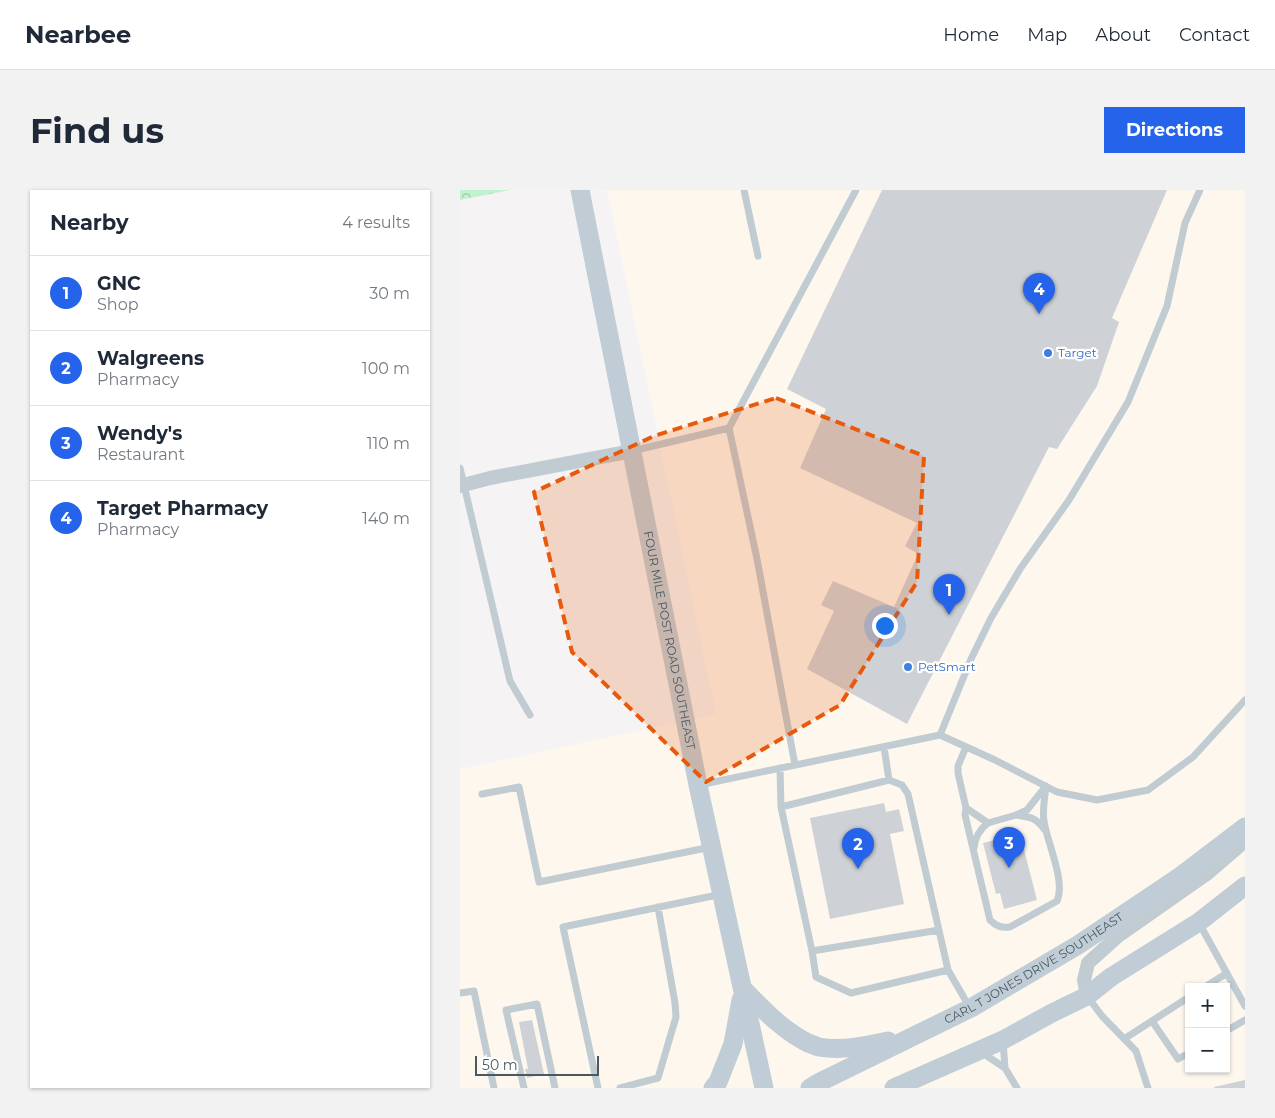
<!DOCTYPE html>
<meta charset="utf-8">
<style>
:root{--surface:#fff;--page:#f2f2f3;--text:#1f2937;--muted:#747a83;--line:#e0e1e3;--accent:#2563eb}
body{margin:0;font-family:Montserrat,sans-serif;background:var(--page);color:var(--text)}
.controls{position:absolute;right:15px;bottom:15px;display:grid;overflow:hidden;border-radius:0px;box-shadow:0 1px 4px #0004}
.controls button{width:45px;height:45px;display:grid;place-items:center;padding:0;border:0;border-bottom:1px solid var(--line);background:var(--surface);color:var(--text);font:25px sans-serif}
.scale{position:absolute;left:15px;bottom:12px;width:124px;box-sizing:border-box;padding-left:5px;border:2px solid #495861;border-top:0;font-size:14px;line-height:18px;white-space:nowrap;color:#495861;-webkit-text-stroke:4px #fff;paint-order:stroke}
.you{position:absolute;left:424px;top:435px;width:18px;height:18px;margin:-12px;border:4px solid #fff;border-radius:50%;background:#1a73e8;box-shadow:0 0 0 8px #1a73e833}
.badge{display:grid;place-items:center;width:32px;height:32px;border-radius:50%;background:var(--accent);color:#fff;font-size:16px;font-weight:700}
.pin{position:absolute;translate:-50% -41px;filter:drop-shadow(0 1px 2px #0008)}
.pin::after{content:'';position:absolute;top:26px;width:18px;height:15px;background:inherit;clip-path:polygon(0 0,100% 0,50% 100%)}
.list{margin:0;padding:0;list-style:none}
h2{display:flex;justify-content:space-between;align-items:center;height:65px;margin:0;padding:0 20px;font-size:21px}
h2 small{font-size:16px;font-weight:400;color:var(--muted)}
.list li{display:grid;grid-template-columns:32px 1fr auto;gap:15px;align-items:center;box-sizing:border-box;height:75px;padding:0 20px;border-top:1px solid var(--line)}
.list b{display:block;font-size:19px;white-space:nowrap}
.list p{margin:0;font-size:16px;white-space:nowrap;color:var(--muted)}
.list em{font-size:16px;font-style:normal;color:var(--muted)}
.map{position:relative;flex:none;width:785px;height:898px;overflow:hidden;border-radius:0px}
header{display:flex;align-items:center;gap:30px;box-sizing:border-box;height:70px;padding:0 25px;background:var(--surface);border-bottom:1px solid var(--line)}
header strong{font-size:24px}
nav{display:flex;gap:28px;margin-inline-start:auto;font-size:18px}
.intro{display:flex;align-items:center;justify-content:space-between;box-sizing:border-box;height:120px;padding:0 30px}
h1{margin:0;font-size:35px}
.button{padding:12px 22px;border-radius:0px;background:var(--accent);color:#fff;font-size:18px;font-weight:700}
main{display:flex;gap:30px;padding:0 30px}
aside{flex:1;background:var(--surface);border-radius:0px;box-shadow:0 1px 4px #0004}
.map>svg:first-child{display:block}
.commercial{fill:#fdf7ee;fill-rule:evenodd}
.forest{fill:url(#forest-crowns)}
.building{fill:#ced2d7}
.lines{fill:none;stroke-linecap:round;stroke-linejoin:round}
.service{stroke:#c0cbd2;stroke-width:7}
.minor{stroke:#c0cbd2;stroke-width:14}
.secondary{stroke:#c0cdd6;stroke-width:19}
.marked{fill:#e8590c;fill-opacity:0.2;stroke:#e8590c;stroke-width:4;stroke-dasharray:10 6;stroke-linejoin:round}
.shop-dot{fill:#3f7fe0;stroke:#fff;stroke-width:2}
.labels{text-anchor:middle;stroke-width:4.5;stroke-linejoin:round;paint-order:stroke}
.shop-label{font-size:12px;fill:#366cbe;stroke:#fff;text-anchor:start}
.street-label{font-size:12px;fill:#495861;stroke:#fff}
</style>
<header>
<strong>Nearbee</strong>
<nav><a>Home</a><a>Map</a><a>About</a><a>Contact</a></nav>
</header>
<div class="intro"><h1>Find us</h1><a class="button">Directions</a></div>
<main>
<aside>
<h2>Nearby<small>4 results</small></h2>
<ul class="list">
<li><span class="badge">1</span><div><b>GNC</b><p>Shop</p></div><em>30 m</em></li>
<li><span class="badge">2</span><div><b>Walgreens</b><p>Pharmacy</p></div><em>100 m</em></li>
<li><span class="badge">3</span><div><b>Wendy's</b><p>Restaurant</p></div><em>110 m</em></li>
<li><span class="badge">4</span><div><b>Target Pharmacy</b><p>Pharmacy</p></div><em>140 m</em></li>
</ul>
</aside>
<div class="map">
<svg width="785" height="898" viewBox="0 0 785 898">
<defs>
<pattern id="forest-crowns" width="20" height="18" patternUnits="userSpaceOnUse" patternTransform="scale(1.25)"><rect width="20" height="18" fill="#c1f2cf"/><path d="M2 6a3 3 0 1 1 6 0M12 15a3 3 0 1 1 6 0" fill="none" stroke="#9fc7ab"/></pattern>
</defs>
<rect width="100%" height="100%" fill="#f5f3f3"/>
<path class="commercial" d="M147 0H785V898H0V579L256 524ZM729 797H766V879H729Z"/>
<path class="forest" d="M0 0H50L0 10Z"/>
<path class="building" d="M422 0H707L652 128 659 132 637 196 597 259 589 257 447 534 347 479 374 421 361 415 373 391 434 417 458 364 445 356 457 333 340 278 366 219 327 199Z
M424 613 426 622 439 619 444 641 430 644 444 714 370 729 350 628Z
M560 644 577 710 544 719 540 703 536 704 523 653Z
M72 830 84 884 67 888 65 879H68L59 832Z
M785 890V898H754V897Z"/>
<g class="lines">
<path class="service" d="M284 0 298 66
M172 261 269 238
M0 278 50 491 70 525
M480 545 511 469 531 428 560 379 609 310 668 212 707 116 725 33 740 0
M424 557 429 590
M506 557 498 576V583L506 618
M335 575 297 369 269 238 396 0
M320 578 321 617
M239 595 480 545 535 570 597 602 637 610 688 600 733 567 785 510
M586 596C585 608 582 619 584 631 587 653 606 691 597 711L550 737C541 738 536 736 530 730L505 625 506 618 528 633 556 625 567 620Z
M22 604 59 597 79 692 251 657
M556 625C569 627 576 627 584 639
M514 658C515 648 520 639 528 633
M739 733 785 816
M479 740 352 761 321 617 429 590 442 595 448 604 488 780 510 818
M352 761 356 787 391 803 488 780
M745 797 767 783
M0 803 14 801 34 898
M627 806 642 826 676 861 688 898
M692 831 718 869 729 863
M766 841 785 830
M664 849 729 807
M543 851 545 878 557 898
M521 862 545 878
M64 898 46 820 77 814 95 898
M138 898 103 737 262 704
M160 898 198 888 216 827 215 813 198 717"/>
<path class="minor" d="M0 296 30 288 172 261
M627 806 624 790 628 773 658 746 748 683 785 651"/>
<g class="secondary">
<path id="s1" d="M120 0 238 595 304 898"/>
<path d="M283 799C303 819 322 840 348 853 352 854 355 856 359 857 382 861 405 856 428 851"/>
<path d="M253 898 258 892 273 854 281 810"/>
<path id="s2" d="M350 898 358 893 511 818 618 755 718 688 785 637"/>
<path d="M434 898 543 850 592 823 627 806 651 787 739 732 785 696"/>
</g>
</g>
<path class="marked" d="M316 208 464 266 457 392 380 515 246 592 112 462 74 302 194 246Z"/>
<g class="shop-dot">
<circle cx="588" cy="163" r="5"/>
<circle cx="448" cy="477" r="5"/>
</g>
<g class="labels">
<g class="shop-label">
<text x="598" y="167">Target</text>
<text x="458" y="481">PetSmart</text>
</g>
<g class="street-label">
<text dy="4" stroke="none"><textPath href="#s1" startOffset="459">FOUR MILE POST ROAD SOUTHEAST</textPath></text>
<text dy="4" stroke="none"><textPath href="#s2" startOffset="254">CARL T JONES DRIVE SOUTHEAST</textPath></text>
</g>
</g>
</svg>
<div class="controls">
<button>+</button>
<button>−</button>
</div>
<div class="scale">50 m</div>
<div class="you"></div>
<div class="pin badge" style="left:489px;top:425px">1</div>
<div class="pin badge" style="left:398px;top:679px">2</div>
<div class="pin badge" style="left:549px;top:678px">3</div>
<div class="pin badge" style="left:579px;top:124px">4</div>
</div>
</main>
